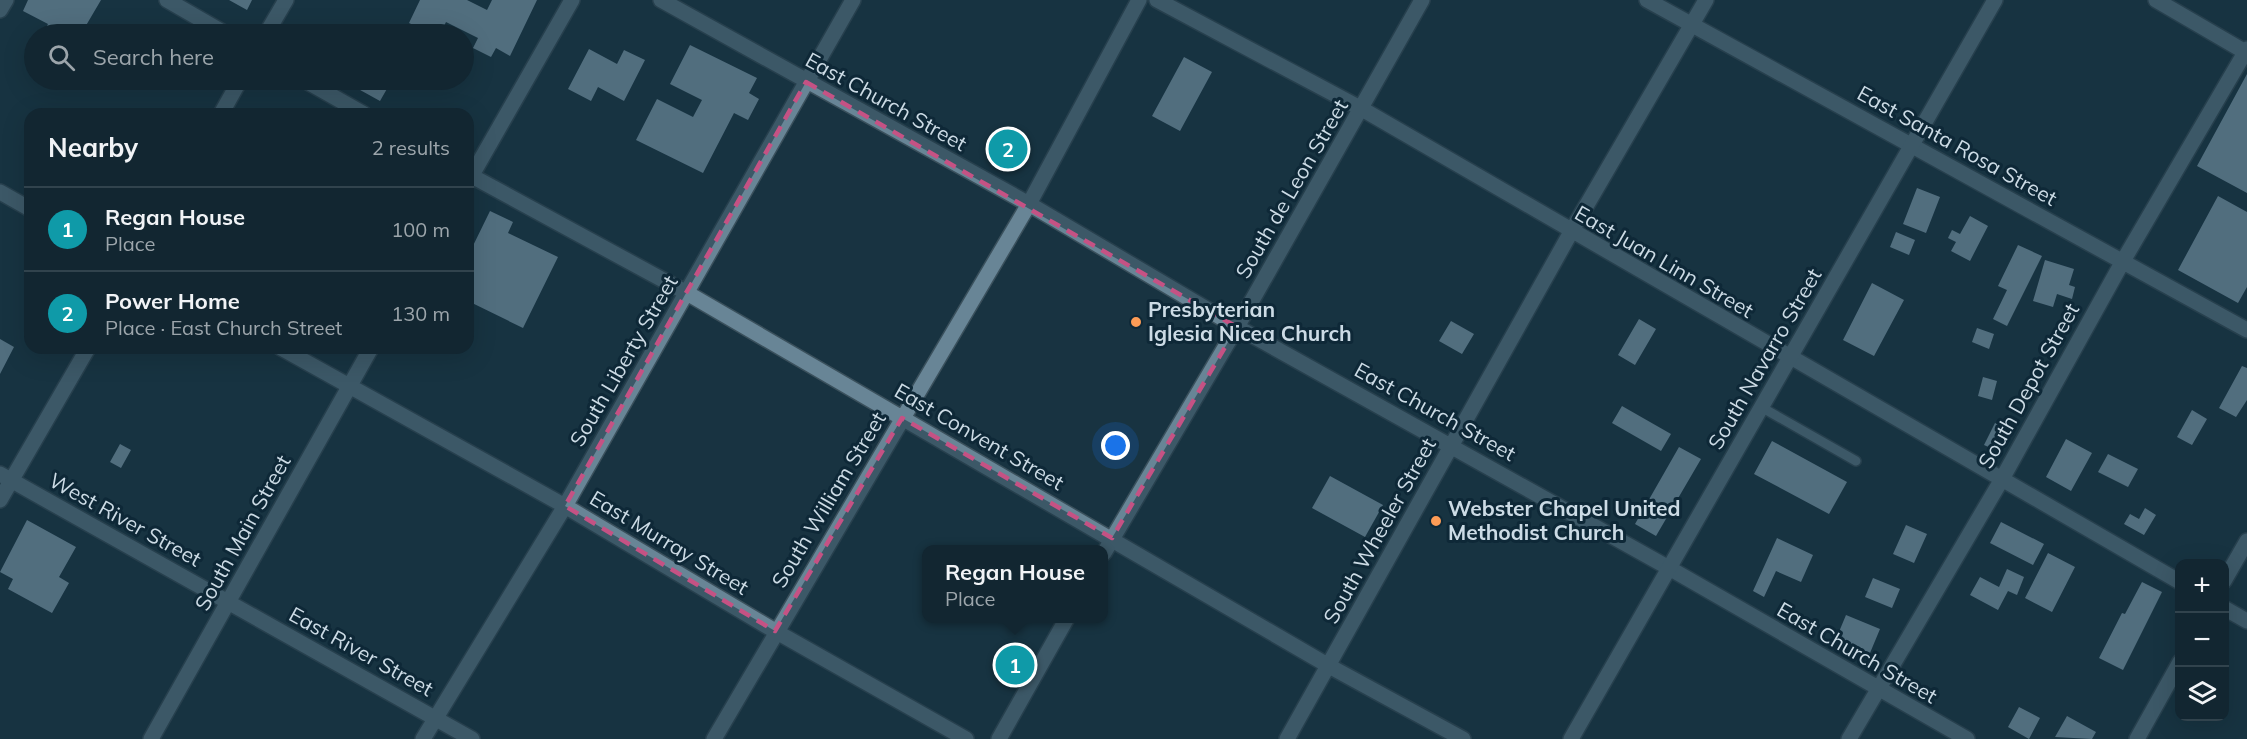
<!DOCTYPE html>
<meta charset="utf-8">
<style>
:root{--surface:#122631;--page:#1b2e39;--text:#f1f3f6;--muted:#9ca5ab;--line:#31434d;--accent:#db2777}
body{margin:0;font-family:Mulish,sans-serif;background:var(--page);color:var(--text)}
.controls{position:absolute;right:18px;bottom:18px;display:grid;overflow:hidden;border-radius:12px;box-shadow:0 6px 24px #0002}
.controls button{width:54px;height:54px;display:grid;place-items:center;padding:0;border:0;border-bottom:2px solid var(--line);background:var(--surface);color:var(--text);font:30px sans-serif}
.you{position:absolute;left:1116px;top:446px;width:21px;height:21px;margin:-15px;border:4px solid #fff;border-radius:50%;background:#1a73e8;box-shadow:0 0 0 9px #1a73e833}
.badge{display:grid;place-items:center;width:39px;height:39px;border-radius:50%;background:var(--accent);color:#fff;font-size:20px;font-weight:700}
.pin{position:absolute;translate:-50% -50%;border:3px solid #fff;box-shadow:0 2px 6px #0006}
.popup{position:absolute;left:922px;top:545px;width:186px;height:78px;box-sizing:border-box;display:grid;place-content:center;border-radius:12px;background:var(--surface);filter:drop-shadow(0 2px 4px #0005);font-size:20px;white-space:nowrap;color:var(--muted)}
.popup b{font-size:22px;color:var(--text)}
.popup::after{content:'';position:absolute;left:50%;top:100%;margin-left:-12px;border:12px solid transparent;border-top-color:var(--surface)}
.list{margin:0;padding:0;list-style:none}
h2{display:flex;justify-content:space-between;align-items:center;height:78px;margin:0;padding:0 24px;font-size:26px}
h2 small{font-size:20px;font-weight:400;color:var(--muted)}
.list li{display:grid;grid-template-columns:39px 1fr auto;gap:18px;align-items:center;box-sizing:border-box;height:84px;padding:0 24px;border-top:2px solid var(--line)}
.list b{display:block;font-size:22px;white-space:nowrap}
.list p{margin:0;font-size:20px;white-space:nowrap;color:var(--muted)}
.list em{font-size:20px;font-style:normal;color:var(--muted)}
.icon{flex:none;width:33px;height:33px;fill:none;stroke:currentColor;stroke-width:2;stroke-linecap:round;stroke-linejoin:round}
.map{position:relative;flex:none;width:2247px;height:739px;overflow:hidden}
.search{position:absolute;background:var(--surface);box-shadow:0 6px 24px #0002;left:24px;top:24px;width:450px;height:66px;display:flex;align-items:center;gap:15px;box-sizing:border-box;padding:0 21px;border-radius:33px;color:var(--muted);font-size:22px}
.panel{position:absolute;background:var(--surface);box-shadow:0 6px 24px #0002;left:24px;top:108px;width:450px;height:246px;border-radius:18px}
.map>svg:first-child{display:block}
.building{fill:#98b6c8}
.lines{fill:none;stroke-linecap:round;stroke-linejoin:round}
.service-casing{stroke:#3a505c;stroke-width:12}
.minor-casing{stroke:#3a505c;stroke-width:18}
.tertiary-casing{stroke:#3a505c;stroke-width:18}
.service{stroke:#688596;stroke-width:9}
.minor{stroke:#688596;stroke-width:15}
.tertiary{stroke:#688596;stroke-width:15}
.marked{fill:none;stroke:#c55284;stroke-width:4.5;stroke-dasharray:12 8;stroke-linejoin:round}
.poi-dot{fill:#fd9c56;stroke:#0e2837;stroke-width:2}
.labels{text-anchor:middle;stroke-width:6;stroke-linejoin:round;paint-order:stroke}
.street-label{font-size:21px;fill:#ccdbe5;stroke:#0e2837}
.poi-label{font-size:21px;font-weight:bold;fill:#ccdbe5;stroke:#0e2837;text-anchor:start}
</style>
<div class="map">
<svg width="2247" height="739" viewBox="0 0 2247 739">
<rect width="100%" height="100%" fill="#183341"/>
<path class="building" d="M28 0H101L81 34 43 33 48 24 23 11Z
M229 0H252L247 10Z
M420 0H467L487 10 492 0H537L510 56 496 48 491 57 473 48 478 38 446 22 440 34H432L409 23Z
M690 45 757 78 749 93 759 99 748 120 734 113 703 173 636 140 657 99 693 117 702 100 670 84Z
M589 49 617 64 624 50 645 60 624 101 598 87 591 101 568 89Z
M1184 57 1212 72 1180 131 1152 116Z
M2247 74V193L2197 166Z
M342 80H392L380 101Z
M1917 188 1940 197 1926 233 1903 224Z
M2218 196 2247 212V287L2238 303 2178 270Z
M490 211 513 222 508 233 558 257 523 328 468 301V256Z
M1970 216 1988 226 1970 261 1951 251 1956 242 1948 238 1952 230 1960 234Z
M1896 232 1915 240 1909 255 1890 247Z
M2018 245 2042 256 2007 326 1993 319 2007 290 1998 286Z
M2045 260 2074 269 2069 285 2075 287 2072 299 2057 294 2053 307 2033 301Z
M1872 283 1904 300 1874 356 1843 340Z
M1639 319 1656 329 1635 365 1618 355Z
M1451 321 1474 334 1462 354 1439 341Z
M1977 328 1994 334 1989 349 1972 342Z
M0 339 14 347 0 374Z
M2242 366 2247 368V400L2236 417 2219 408Z
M1983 377 1997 381 1992 400 1978 396Z
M1622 406 1671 434 1661 451 1612 423Z
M2192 410 2207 419 2192 445 2177 437Z
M1995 423 2005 428 1995 450 1984 445Z
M2066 439 2092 453 2071 491 2046 477Z
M1772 441 1847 482 1829 514 1754 474Z
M120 444 131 450 121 468 110 462Z
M1679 447 1701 459 1656 536 1635 524Z
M2108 454 2138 469 2128 487 2098 472Z
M1330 476 1383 505 1365 537 1312 508Z
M2145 508 2156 515 2144 535 2124 524 2130 514 2139 519Z
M27 520 76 547 59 577 69 583 52 613 8 589 13 579 0 572Z
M2001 522 2044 544 2033 565 1990 543Z
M1906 525 1927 534 1914 563 1893 554Z
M1777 538 1813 555 1801 582 1776 571 1764 597 1753 591Z
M2048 553 2075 567 2052 612 2025 598Z
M2007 569 2024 577 2017 595 2008 591 1998 610 1970 595 1980 577 1999 587Z
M1873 578 1900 589 1892 608 1865 597Z
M2142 582 2162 592 2123 670 2099 658 2122 613 2125 614Z
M1846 615 1880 629 1870 653 1836 639Z
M2019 707 2040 718 2029 739 2008 727Z
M2067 716 2096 732 2092 739 2055 737Z"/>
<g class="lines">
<g class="service-casing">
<path id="service" d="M1761 407 1856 461"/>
</g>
<g class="minor-casing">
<path id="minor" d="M167 0 226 34
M661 0 1029 204 1237 327 1669 568 1967 739
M1157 0 1362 109 2180 582
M1647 0 2247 330
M2156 0 2247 53
M0 10 6 0
M266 34 286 0
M304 80 364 114
M221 114 240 80
M468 174 687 293 1329 666 1463 739
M468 182 572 0
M0 192 30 209
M281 348 565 506 775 631 966 739
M0 474 472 739
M0 500 88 348
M1104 553 1237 327 1422 0
M2224 581 2247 541
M2224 608 2247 621
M151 739 371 348
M423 739 565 506 853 0
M714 739 1029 204 1139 0
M999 739 1067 618
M1287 739 1571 232 1706 0
M1849 739 2002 479 2123 261 2247 49
M2137 739 2180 662"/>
</g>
<g class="tertiary-casing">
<path id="tertiary" d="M1571 739 1995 0"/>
</g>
<use href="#service" class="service"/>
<use href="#minor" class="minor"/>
<use href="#tertiary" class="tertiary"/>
</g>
<path d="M0 0H2247V739H0ZM806 82 1237 327 1112 538 902 418 775 631 565 506Z" fill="#183341" fill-opacity=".55" fill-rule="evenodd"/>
<path class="marked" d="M806 82 1237 327 1112 538 902 418 775 631 565 506Z"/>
<g class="poi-dot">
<circle cx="1136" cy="322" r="6"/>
<circle cx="1436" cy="521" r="6"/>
</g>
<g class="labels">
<g class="street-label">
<text transform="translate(886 102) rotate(29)" y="7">East Church Street</text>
<text transform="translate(1957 146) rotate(29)" y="7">East Santa Rosa Street</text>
<text transform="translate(1292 189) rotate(-60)" y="7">South de Leon Street</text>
<text transform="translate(1664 262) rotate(30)" y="7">East Juan Linn Street</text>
<text transform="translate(1765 359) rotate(-60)" y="7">South Navarro Street</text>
<text transform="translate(624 361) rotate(-60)" y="7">South Liberty Street</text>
<text transform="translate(2029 386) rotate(-61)" y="7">South Depot Street</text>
<text transform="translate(1435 412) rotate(29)" y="7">East Church Street</text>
<text transform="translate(979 437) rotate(30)" y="7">East Convent Street</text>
<text transform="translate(829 500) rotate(-59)" y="7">South William Street</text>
<text transform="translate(125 520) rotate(29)" y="7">West River Street</text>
<text transform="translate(1380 531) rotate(-61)" y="7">South Wheeler Street</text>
<text transform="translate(243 533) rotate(-61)" y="7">South Main Street</text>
<text transform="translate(669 543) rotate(31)" y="7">East Murray Street</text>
<text transform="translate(361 652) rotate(29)" y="7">East River Street</text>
<text transform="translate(1857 653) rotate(30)" y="7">East Church Street</text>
</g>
<g class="poi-label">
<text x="1148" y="317">Presbyterian<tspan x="1148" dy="24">Iglesia Nicea Church</tspan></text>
<text x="1448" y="516">Webster Chapel United<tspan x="1448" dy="24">Methodist Church</tspan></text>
</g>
</g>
</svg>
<div class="controls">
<button>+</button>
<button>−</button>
<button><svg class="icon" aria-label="layers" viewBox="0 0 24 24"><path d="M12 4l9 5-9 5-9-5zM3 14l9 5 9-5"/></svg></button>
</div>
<div class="you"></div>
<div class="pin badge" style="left:1015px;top:665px;background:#0f9aa8">1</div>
<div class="popup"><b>Regan House</b>Place</div>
<div class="pin badge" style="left:1008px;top:149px;background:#0f9aa8">2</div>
<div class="search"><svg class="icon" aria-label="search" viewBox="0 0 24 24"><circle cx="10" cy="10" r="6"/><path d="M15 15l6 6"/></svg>Search here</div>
<section class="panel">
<h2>Nearby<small>2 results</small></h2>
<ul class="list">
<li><span class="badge" style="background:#0f9aa8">1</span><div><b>Regan House</b><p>Place</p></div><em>100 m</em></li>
<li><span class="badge" style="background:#0f9aa8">2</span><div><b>Power Home</b><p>Place · East Church Street</p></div><em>130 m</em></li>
</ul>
</section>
</div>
